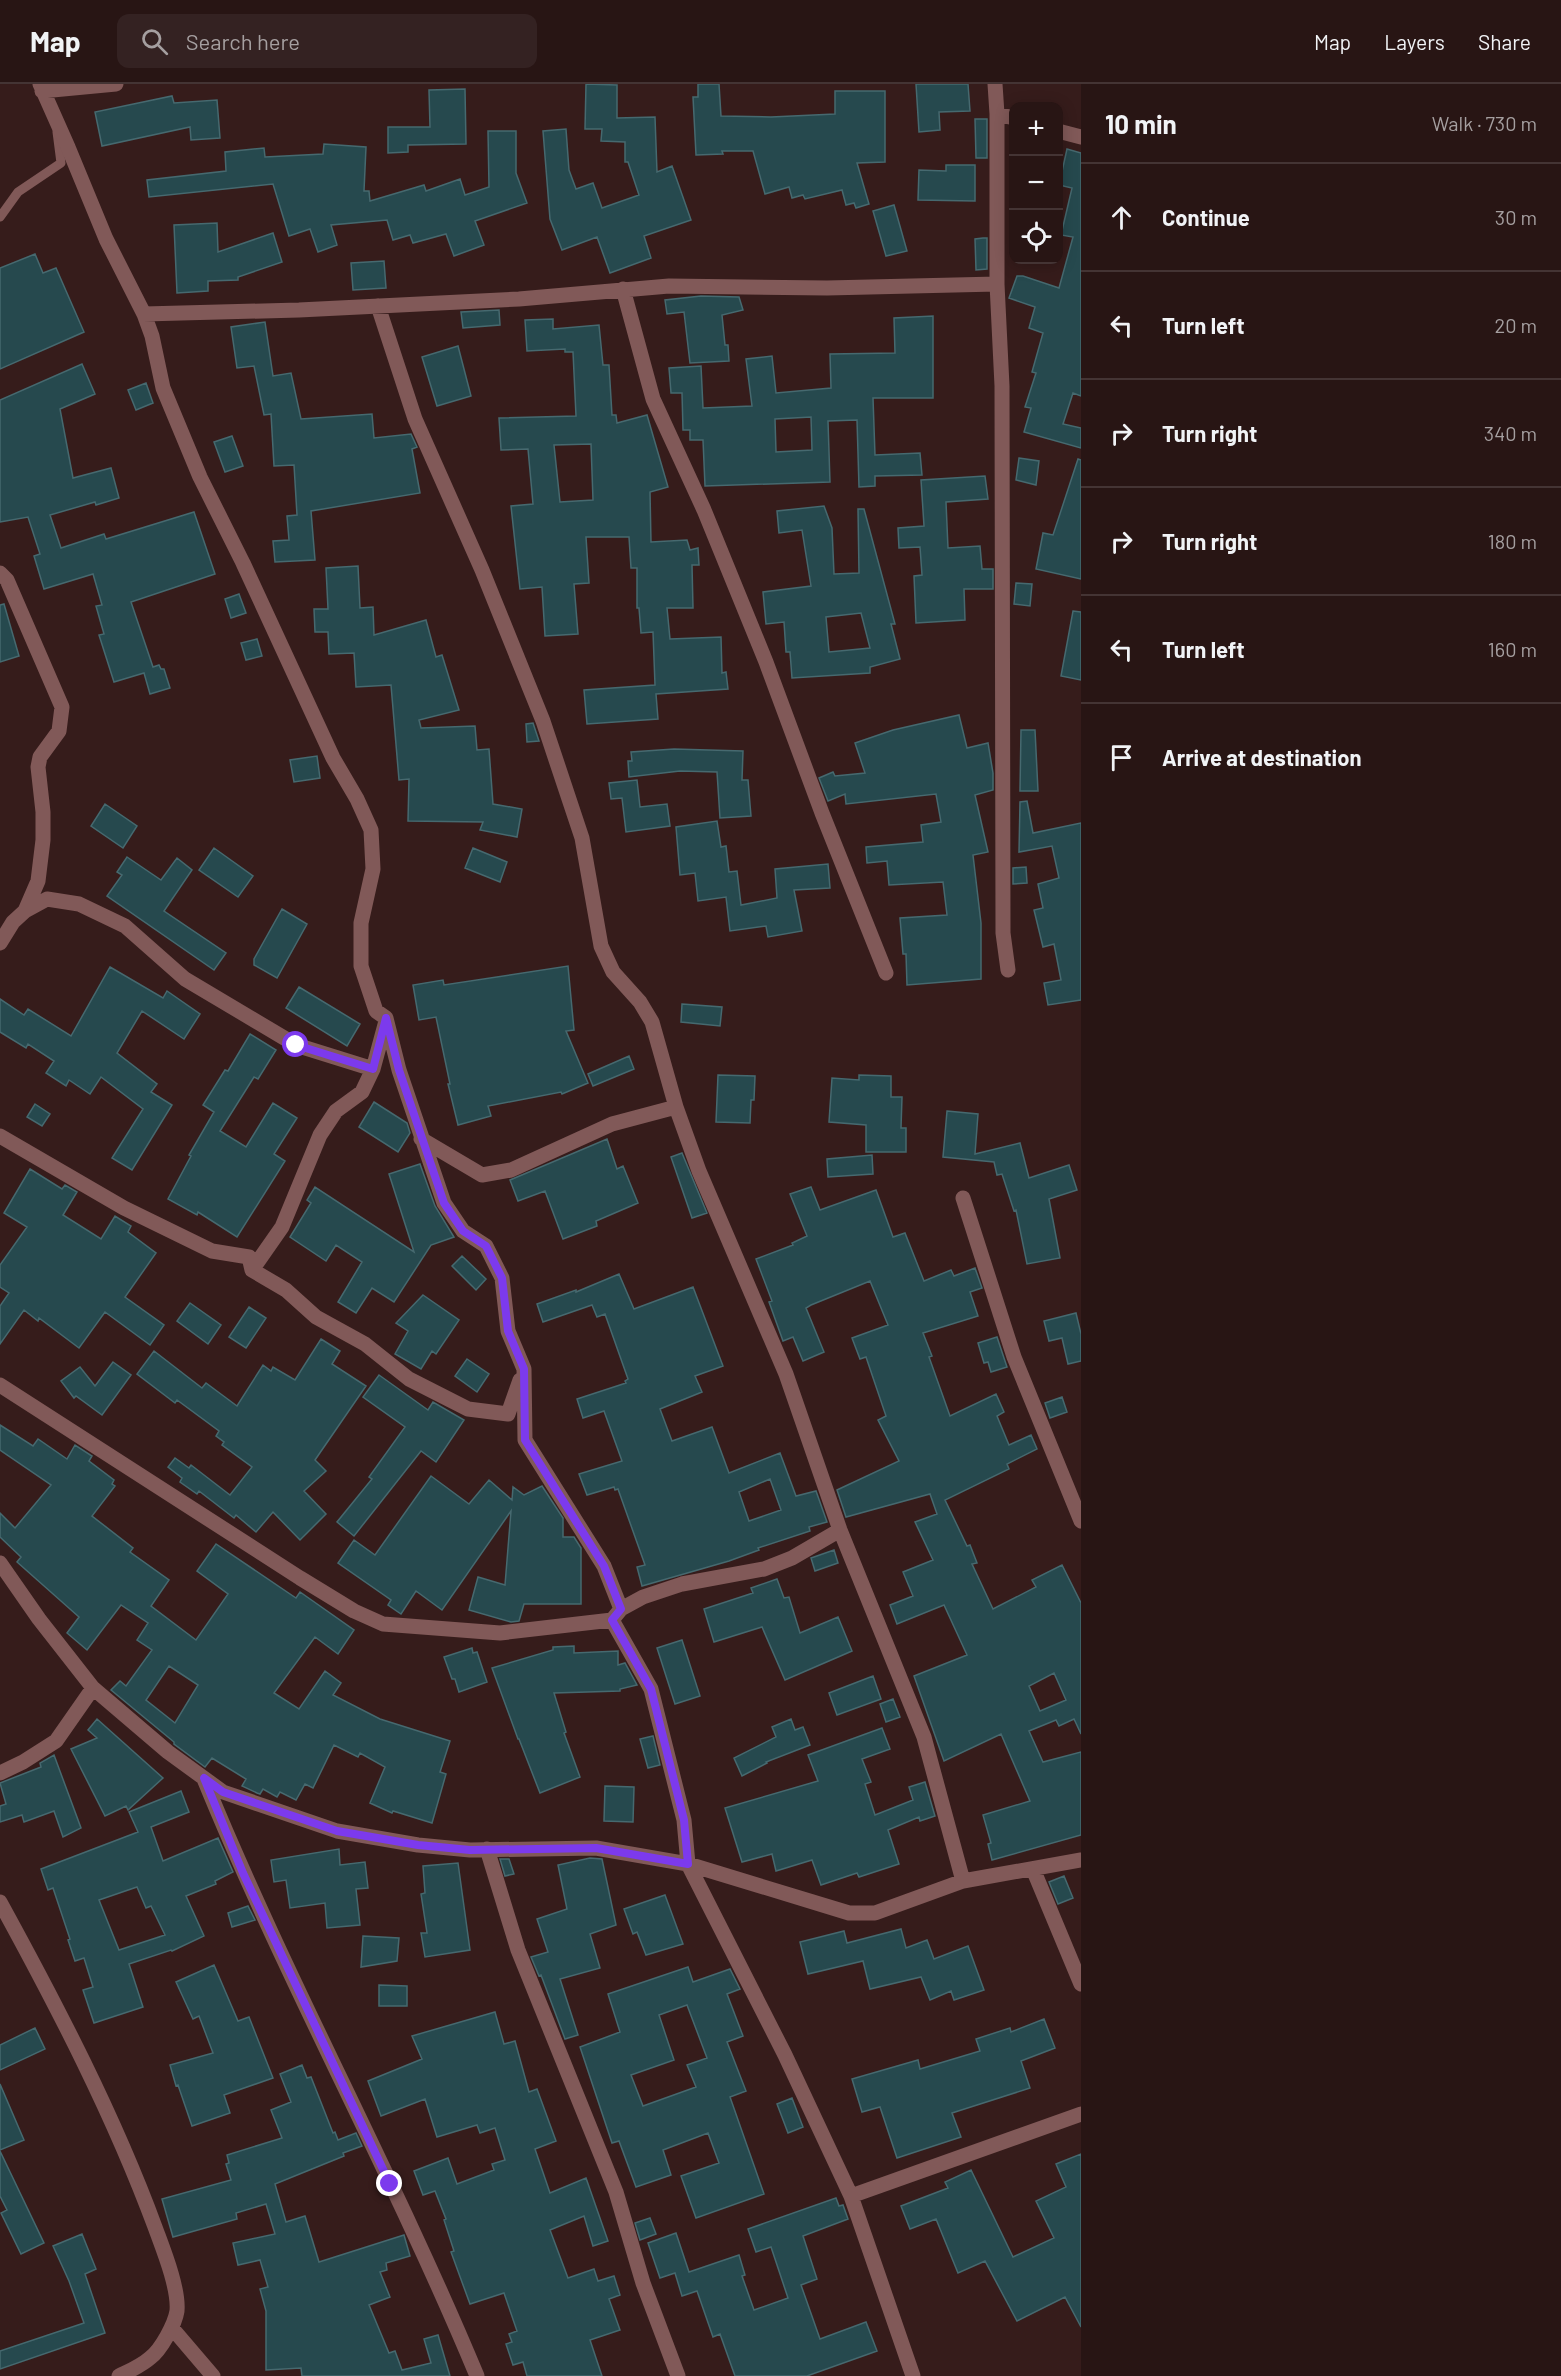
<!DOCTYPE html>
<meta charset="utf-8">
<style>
:root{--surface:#281514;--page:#342222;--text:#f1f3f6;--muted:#a59fa0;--line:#443434}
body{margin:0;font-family:Barlow,sans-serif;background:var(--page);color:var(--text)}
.controls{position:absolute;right:18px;top:18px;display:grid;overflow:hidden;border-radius:12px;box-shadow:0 3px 15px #0003}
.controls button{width:54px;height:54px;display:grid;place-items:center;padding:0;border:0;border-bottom:2px solid var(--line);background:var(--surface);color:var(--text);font:30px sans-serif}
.stop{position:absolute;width:18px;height:18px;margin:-14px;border:4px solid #7c3aed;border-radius:50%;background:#fff}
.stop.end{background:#7c3aed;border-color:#fff;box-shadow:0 2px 6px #0008}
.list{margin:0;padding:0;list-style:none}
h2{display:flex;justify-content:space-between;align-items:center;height:78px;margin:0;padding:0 24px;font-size:26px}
h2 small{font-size:20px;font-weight:400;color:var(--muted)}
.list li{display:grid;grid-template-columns:39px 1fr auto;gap:18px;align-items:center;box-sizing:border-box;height:108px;padding:0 24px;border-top:2px solid var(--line)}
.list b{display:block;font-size:22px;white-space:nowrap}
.list em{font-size:20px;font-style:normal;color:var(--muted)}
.icon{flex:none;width:33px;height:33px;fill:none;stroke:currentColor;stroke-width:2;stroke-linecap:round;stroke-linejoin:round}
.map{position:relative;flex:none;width:1081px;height:2292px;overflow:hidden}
header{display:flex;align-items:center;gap:36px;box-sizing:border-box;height:84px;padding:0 30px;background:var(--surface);border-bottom:2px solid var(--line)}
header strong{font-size:28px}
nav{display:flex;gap:33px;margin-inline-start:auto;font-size:21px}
.search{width:420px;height:54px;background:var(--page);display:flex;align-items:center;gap:15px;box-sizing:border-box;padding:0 21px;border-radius:12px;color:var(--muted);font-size:22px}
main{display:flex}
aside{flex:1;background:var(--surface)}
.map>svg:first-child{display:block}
.building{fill:#26494e;stroke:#46696f;stroke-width:1.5;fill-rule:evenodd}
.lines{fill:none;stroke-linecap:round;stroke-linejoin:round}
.service{stroke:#815958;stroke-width:9}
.minor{stroke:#815958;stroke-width:15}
.route{stroke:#7c3aed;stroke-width:8}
</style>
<header>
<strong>Map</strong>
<div class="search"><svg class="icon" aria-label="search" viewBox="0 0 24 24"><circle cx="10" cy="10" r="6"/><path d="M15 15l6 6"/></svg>Search here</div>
<nav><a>Map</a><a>Layers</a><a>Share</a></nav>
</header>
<main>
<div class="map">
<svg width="1081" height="2292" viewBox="0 0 1081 2292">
<rect width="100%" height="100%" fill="#361c1b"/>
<path class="building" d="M586 0 617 1V34L655 33 657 88 672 82 691 136 644 152 651 174 610 189 597 153 562 166 550 135 543 47 566 45 569 86 576 105 593 99 602 124 639 111 628 78H625V58L601 57 602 45H585Z
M698 0H719L721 32 771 33 835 30V7H885V78L857 79 869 120 856 124 854 119 846 121 842 106 805 115 803 111 792 114 789 103 765 110 753 67H722L723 70 696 71 693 13H698Z
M916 0H968L970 27 939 28 940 46 919 48Z
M465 5 466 60 408 61V68L388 69V43H430L429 6Z
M172 12 174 19 217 16 220 54 191 56 190 43 102 62 95 28Z
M975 35H987V74H976Z
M488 47H516V89L527 119 475 137 484 161 454 172 446 150 413 159 410 151 393 156 387 136 331 141 337 161 318 168 310 145 289 152 273 100 149 113 147 96 226 87 225 68 264 64 265 73 323 70 324 60 366 63 364 107H369L370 117 424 101 426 107 460 95 465 111 489 103Z
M1067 65 1081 69V312L1073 309 1063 340 1081 344V364L1024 348 1031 324 1025 323 1036 289 1032 288 1043 249 1029 244 1035 223 1009 214 1017 192H1023L1059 204 1073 153 1061 151 1072 104 1059 101Z
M946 81H975V117L918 116 919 86 946 87Z
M894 121 907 167 886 172 873 127Z
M217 139 218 168 273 149 282 178 238 193V196L208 197V207L177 209 174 141Z
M983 154H987V185L976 186 975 155Z
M35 170 43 189 56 184 84 248 0 285V184Z
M384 177 386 204 353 206 351 179Z
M701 212 739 213 743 226 722 231 725 261H728L729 277 690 279 684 228 667 230 665 216Z
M499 226 500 241 463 244 461 228Z
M933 232V314H873L875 371 920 369 922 391 875 392V402L859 403 857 336 828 337 830 398 705 402 703 356H690V346H683L682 309H671L669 284 701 282 703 324 752 322 746 275 772 272 776 309 831 304 830 270 895 269 894 234ZM811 333 812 366 776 368 775 335Z
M553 235V245L599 241 603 281H609L612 331H616L617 339 647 331 668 403 650 408 651 458 687 456 690 466 698 464 699 481H692L693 524H667L670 555 721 553 722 589 726 588 728 605 656 610 658 635 587 640 584 606 655 601 653 548 641 549 639 524H637V484H631L629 453H586L589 499 574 500 578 550 545 552 542 503 520 505 511 422 533 420 528 365 501 366 499 334 576 332 573 268H565V265L527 267 525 236ZM591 360 593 416 560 418 554 361Z
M265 238 273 292 291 289 301 335 372 330 374 354 411 350 417 363 412 365 420 409 311 427 315 476 275 478 273 457 289 456 287 432 297 431 294 381 274 382 271 330 264 331 254 282 237 284 231 243Z
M458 262 471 312 437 322 422 273Z
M82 280 95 310 60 325 73 394 111 384 119 414 96 421 95 418 50 431 61 464 104 450 106 455 194 428 215 490 131 518 153 583 159 581 161 585H164L170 604 150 610 144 589 114 598 99 551 104 550 96 522 102 521 93 490 44 505 34 472 40 470 28 433 0 438V316Z
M146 299 153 319 136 326 128 306Z
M232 352 243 382 225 388 214 358Z
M1019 374 1039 377 1036 401 1016 396Z
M1078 375 1081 376V495L1036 485 1043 449 1053 451Z
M985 392 988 415 946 418 948 464 980 462 982 485H993V505H964L965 536 916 539 914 492 922 491 920 463 899 464 898 444 924 442 921 396Z
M824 422 832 444 834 490 859 489 858 425H864L895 540H891L900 575 870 583V589L792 594 790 568H786L784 538 766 540 763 508 811 502 802 446 779 449 777 427ZM861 529 870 564 829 568 826 533Z
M358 482 360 524 373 523 374 551 426 536 436 573 442 571 459 626 419 636 421 644 475 642 477 666 489 665 493 720 522 725 517 753 480 746 483 738 408 737 409 695 399 696 391 601 356 603 354 569 329 570 328 548H315L314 525H328L326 484Z
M1016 499 1032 500 1030 522 1014 520Z
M239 510 246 529 231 534 225 515Z
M4 520 19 572 0 578V521Z
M1073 527 1081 528V596L1061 592Z
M257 555 262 572 246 576 241 559Z
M959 631 967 664 988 659 993 689V706L975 711 988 768 973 771 981 839V895L907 901 906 870H903L900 834 947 831 943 798 889 801 887 777 867 779 866 763 923 758 921 741 941 738 936 710 846 720 845 710 828 717 819 694 833 688 835 692 865 689 855 659 893 646Z
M533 639 539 657 527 658 526 640Z
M1021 646H1035L1038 707H1020Z
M674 665 743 667 742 696H748L751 732 720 734 717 688 680 687 629 693 628 677H632L631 668Z
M317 672 320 694 294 698 290 676Z
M637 696 640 723 667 720 670 742 626 748 622 714 611 715 609 699Z
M1027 717 1033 749 1081 739V916L1048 921 1044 899 1061 896 1054 860 1043 863 1034 826 1043 824 1038 800 1059 794 1052 762 1019 768 1020 718Z
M105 720 137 742 123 764 91 742Z
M717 737 721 763 726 762 729 788 737 787 741 821 777 814 775 785 828 780 830 804 794 806 802 847 768 853 766 842 730 847 726 813 698 817 695 789 680 791 676 743Z
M214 764 253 792 238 813 199 786Z
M473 764 507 778 500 798 465 784Z
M127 773 161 796 177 774 192 786 164 827 226 869 214 886 107 812 122 791 117 788Z
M1026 783 1027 799 1013 800V784Z
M282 825 307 840 277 894 254 881V875Z
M568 882 574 946 566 947 588 999 562 1010 561 1008 488 1022 491 1032 458 1041 448 1000H450L436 933 419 936 413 901 443 896 444 901Z
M110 883 163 914 167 907 200 930 184 955 142 927 117 969 157 1000 151 1008 172 1021 132 1086 112 1074 143 1025 101 993 90 1010 69 996 66 1002 46 989 54 977 28 960 26 964 0 948V915L24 931 28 925 71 952Z
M299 903 360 940 347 962 286 924Z
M682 920 722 923 720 942 681 938Z
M250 950 276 966 258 995 254 993 220 1047 246 1063 273 1019 297 1034 274 1070 285 1077 237 1153 198 1128 197 1131 168 1115 191 1072 189 1071 214 1028 203 1021 225 986 228 987Z
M629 972 634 985 593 1002 588 990Z
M718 991 755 992 754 1016H751L750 1039 716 1038Z
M859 991 891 992V1013H902L901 1044H906V1068H866V1041L829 1038 832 994 859 996Z
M374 1018 407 1039 410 1049 398 1068 359 1043Z
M35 1020 50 1030 42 1042 27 1033Z
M947 1027 978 1030 975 1070 1020 1059 1029 1094 1069 1081 1077 1106 1049 1115 1060 1174 1027 1180 1016 1126 1014 1127 1002 1090 997 1091 994 1078 943 1073Z
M607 1055 617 1085 623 1082 638 1119 596 1137 597 1142 563 1155 545 1107 518 1117 510 1096Z
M682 1069 707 1129 692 1134 671 1073Z
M872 1071 873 1090 828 1093 827 1075Z
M420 1080 435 1122 454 1153 431 1161 394 1218 372 1204 356 1229 338 1218 362 1178 336 1161 326 1177 290 1153 311 1119 307 1116 315 1103 414 1168 389 1090Z
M30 1085 62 1105 65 1101 77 1108 63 1131 101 1155 115 1132 131 1142 128 1148 156 1169 125 1213 164 1241 150 1261 105 1228 79 1264 39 1234 38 1237 24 1226 0 1260V1222L9 1209 0 1203V1181L27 1143 4 1129Z
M811 1103 820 1126 876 1106 893 1153 905 1149 924 1197 951 1186 954 1192 975 1184 982 1204 970 1208 978 1232 923 1249 932 1272 929 1273 950 1332 996 1310 1004 1328 997 1332 1009 1361 1031 1351 1037 1365 1007 1380 1009 1385 945 1416 967 1462 970 1461 977 1479 972 1480 993 1525 1036 1503 1032 1496 1062 1481 1081 1519V1650L1074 1635 1059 1642 1056 1636 1029 1647 1043 1678 1081 1668V1751L992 1776 988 1760 991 1759 983 1731 1030 1717 1001 1650 944 1677 914 1592 967 1571 944 1521 897 1540 890 1521 913 1512 903 1488 933 1476 915 1438 937 1430 930 1410 846 1433 837 1406 899 1377 878 1336 886 1332 866 1273 860 1275 852 1254 888 1241 870 1197 811 1221 806 1224 824 1268 803 1277 793 1253 783 1257 769 1218 772 1217 756 1175 793 1161 792 1159 807 1152 790 1110ZM1054 1589 1066 1616 1040 1627 1029 1602Z
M462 1172 486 1195 476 1206 452 1182Z
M619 1190 634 1225 693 1203 723 1282 695 1292 702 1308 660 1325 672 1357 712 1343 729 1389 780 1369 796 1412 816 1407 827 1438 809 1443 810 1447 758 1464 759 1466 729 1477 642 1502 637 1483 645 1481 618 1405 615 1406 614 1403 587 1411 579 1390 622 1377 604 1327 583 1334 577 1315 626 1299 625 1297 628 1295 605 1230 597 1233 592 1221 543 1238 537 1220 576 1206V1208ZM770 1395 781 1426 749 1437 739 1408Z
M423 1211 459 1236 436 1270 432 1267 421 1285 395 1270 408 1247 396 1239Z
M190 1219 221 1241 208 1260 177 1237Z
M249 1223 266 1234 246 1264 229 1253Z
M1076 1229 1081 1250V1277L1068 1280 1062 1254 1049 1257 1044 1237Z
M997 1253 1007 1283 991 1288 988 1278 984 1279 978 1259Z
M321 1255 340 1267 332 1280 366 1302 315 1376 326 1387 304 1407 326 1430 300 1456 273 1428 256 1448 236 1431 234 1434 199 1407 197 1410 180 1398 182 1394 168 1383 175 1374 189 1384 191 1381 230 1411 252 1383 222 1361 224 1358 216 1352 219 1347 177 1316 175 1319 137 1290 154 1267 202 1304 206 1299 237 1322 263 1281 271 1287 273 1283 295 1296Z
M467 1275 489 1290 477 1308 455 1292Z
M113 1278 131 1291 102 1331 76 1312 74 1314 61 1297 80 1283 95 1302Z
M379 1291 428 1326 433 1318 464 1336 436 1378 421 1367 354 1452 337 1438 372 1395 369 1393 405 1343 363 1313Z
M1062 1313 1067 1328 1050 1334 1045 1319Z
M0 1341 33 1362 38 1355 67 1375 75 1361 92 1372 89 1377 114 1396 112 1400 115 1402 92 1432 133 1464 130 1468 169 1496 151 1522 196 1556 228 1510 197 1487 216 1460 296 1514 300 1508 354 1546 338 1570 315 1553 274 1609 299 1625 325 1587 341 1599 333 1611 380 1635 450 1657 440 1688 446 1690 432 1739 393 1727 392 1729 370 1719 385 1683 360 1669 358 1673 334 1661 313 1704 305 1700 296 1716 280 1708 277 1713 263 1705 260 1710 257 1709 242 1702 246 1695 212 1674 205 1683 174 1660V1658L111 1606 120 1597 126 1602 152 1566 137 1556 148 1539 121 1521 87 1566 67 1549 79 1533 17 1478 21 1473 0 1453V1429L15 1444 51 1401 0 1366ZM169 1582 198 1601 175 1639 146 1616Z
M431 1392 469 1420 489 1396 512 1416 513 1403 524 1411 542 1402 563 1434V1453H574L581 1464V1520H524L519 1537 511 1538 469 1526 478 1493 505 1501 511 1427 442 1526 416 1507 401 1530 388 1521 391 1516 338 1479 354 1456 375 1471Z
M834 1466 838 1479 815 1487 811 1474Z
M777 1495 784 1514 789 1513 800 1549 838 1533 852 1567 785 1596 762 1543 714 1558 704 1525 753 1509 751 1504Z
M682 1556 700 1612 675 1620 657 1564Z
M574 1562V1569L618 1567V1581L625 1579 637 1601 620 1605V1607L554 1609 566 1648 564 1649 580 1693 540 1709 519 1655H518L492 1584 553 1566V1563Z
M472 1564 473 1569 477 1568 487 1598 459 1608 455 1595H452L444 1573Z
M873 1592 881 1615 837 1631 829 1609Z
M893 1615 900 1633 886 1638 880 1620Z
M97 1635 163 1694 128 1726 126 1722 105 1732 71 1665 97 1654 88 1646Z
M791 1635 795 1646 803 1643 810 1661 766 1678 767 1679 742 1692 734 1674 776 1653 772 1643Z
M882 1644 890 1665 862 1675 871 1698 865 1700 875 1731 913 1716 909 1703 925 1698 935 1732 920 1737 919 1733 888 1746 899 1780 859 1793 857 1789 821 1801 812 1776 776 1787 772 1770 742 1778 725 1724 818 1697 808 1671Z
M653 1652 660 1681 648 1684 640 1655Z
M54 1671 81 1744 63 1753 54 1727 24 1738 22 1731 0 1738V1722L6 1720 0 1699 41 1683 40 1679Z
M605 1702 634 1703 633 1738 604 1737Z
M181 1707 189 1728 151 1743 163 1777 218 1754 233 1788 215 1797 216 1800 186 1812 204 1852 172 1867 171 1866 129 1880 143 1923 94 1939 83 1906 93 1903 84 1874 75 1877 68 1856 70 1855 53 1804 48 1806 41 1785 138 1748 129 1728ZM137 1803 146 1824 151 1822 165 1851 119 1866 99 1816Z
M339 1765 340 1781 365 1778 368 1804 356 1805 360 1841 327 1844 325 1819 290 1824 286 1796 274 1798 271 1776Z
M590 1774 602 1775 616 1841 590 1850 600 1884 560 1895 578 1951 565 1955 541 1891 539 1892 531 1873 548 1868 537 1835 567 1825 558 1781Z
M500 1775H509L514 1790 505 1792Z
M458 1779 470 1866 425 1873 421 1849H427L421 1810 425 1809 423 1782Z
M1064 1792 1073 1814 1058 1820 1049 1798Z
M665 1811 683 1860 646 1871 637 1848 633 1850 624 1825Z
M248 1822 255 1836 232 1843 228 1829Z
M901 1845 906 1864 927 1856 934 1875 968 1862 984 1906 954 1916 951 1907 930 1916 921 1893 870 1905 863 1877 808 1890 800 1858 844 1847 847 1859Z
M363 1852 399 1854 397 1877 361 1883Z
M214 1881 238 1937 249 1933 273 1994 224 2011 230 2029 192 2042 178 2001 176 2002 170 1981 213 1969 199 1932 193 1935 176 1898Z
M688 1883 693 1898 730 1885 740 1905 727 1910 743 1952 727 1958 746 2007 730 2013 764 2110 696 2134 681 2092 719 2079 708 2049 663 2066 671 2091 636 2103 619 2057 612 2059 580 1963 620 1948 608 1910ZM687 1921 707 1974 687 1981 696 2003 643 2022 631 1991 674 1976 659 1931Z
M379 1901 407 1902V1922H379Z
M495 1928 504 1960 515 1957 529 2008 537 2005 556 2057 535 2065 550 2109 586 2094 608 2157 593 2162 584 2132 550 2146 568 2194 594 2185 598 2197 614 2192 620 2211 609 2215 620 2246 590 2256 602 2292H527L523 2278 513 2281 506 2260 512 2258 509 2250 517 2247 504 2209 470 2220 451 2168 454 2167 444 2136 446 2135 435 2107 423 2111 414 2087 448 2074 457 2100 494 2086 492 2080 505 2076 495 2044 480 2049 477 2041 437 2053 425 2015 381 2032 368 1997 422 1975 412 1952Z
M1044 1935 1055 1964 1021 1977 1030 2004 952 2029 961 2053 897 2074 880 2023 862 2028 852 1995 918 1976 920 1985 980 1967 976 1955 1010 1944 1011 1948Z
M35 1944 45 1965 0 1986V1961Z
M302 1981 307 1994 311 1993 333 2049 335 2048 338 2056 356 2049 362 2062 343 2069 344 2072 275 2100 286 2138 305 2132 319 2178 404 2151 410 2172 386 2179 387 2186 380 2188 390 2213 369 2221 389 2269 395 2267 402 2286 431 2279 424 2255 438 2251 450 2292H302L301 2284 266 2286V2227L260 2205 268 2203 260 2176 238 2181 233 2159 275 2150 266 2120 236 2129 237 2135 173 2153 162 2115 231 2096 226 2080 229 2079 227 2071 282 2054 271 2026 291 2018 280 1990Z
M0 2000 24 2056 0 2066Z
M792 2014 803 2043 788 2049 777 2020Z
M0 2067 44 2159 21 2170 1 2129 7 2126 0 2112Z
M1081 2070V2243L1065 2213 1017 2237 985 2177 958 2189 936 2135 910 2145 901 2122 948 2104 945 2098 971 2086 1013 2173 1054 2154 1036 2117 1066 2103 1056 2080Z
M836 2114 839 2122 843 2121 848 2135 803 2152 817 2195 801 2201 820 2255 866 2238 877 2267 807 2292H735L720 2250 713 2253 697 2207 682 2212 675 2189 660 2194 648 2159 676 2149 689 2188 739 2171 745 2191 742 2192 754 2226 788 2214 771 2163 756 2168 748 2145Z
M650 2134 656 2150 640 2156 635 2139Z
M82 2150 96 2185 85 2190 105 2249 0 2285V2267L84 2239 69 2197 53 2162Z"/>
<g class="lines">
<path class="service" d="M0 133 18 108 61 79 57 48"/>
<path class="minor" d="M40 0 68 63 106 155 144 230 152 252 163 304 200 393 243 479 333 674 357 715 371 746 373 785 361 839V882L376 927 386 934 399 986 444 1119 463 1147 486 1162 502 1194 508 1247 524 1285 525 1356 604 1482 621 1525 612 1536 651 1605 684 1736 688 1780 785 1971 851 2112 913 2292
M995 0 997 30V200L1002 302 1003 849 1008 886
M42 7 116 0
M997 30 1014 34
M1058 47 1081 53
M623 205 653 315 704 426 766 578 822 729 886 889
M378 222 415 335 482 486 543 637 582 754 601 862 613 888 640 918 652 938 676 1023 699 1087 786 1290 840 1446 924 1653 963 1797
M144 230 299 226 519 215 669 202 827 204 997 200
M0 489 7 496 62 623 59 647 40 673 38 683 43 728V756L38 797 25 827
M0 859 13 838 25 827 47 815 79 820 125 842 185 895 296 961 373 985
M0 1052 124 1124 212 1167 249 1173 252 1186 282 1143 320 1051 336 1027 362 1008 373 985 386 937
M421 1055 482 1091 511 1086 612 1040 676 1023
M963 1114 1014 1273 1081 1437
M252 1186 286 1206 316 1233 365 1260 409 1295 468 1325 508 1330 520 1296
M0 1301 300 1494 354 1527 383 1540 500 1549 612 1536
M0 1479 39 1535 93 1604 168 1668 223 1708 337 1747 418 1761 470 1766 596 1764 688 1780 849 1829H875L963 1797 1081 1776
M621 1525 643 1513 682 1500 764 1485 792 1474 840 1446
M0 1689 23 1678 56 1657 93 1604
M204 1695C287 1898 393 2090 477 2292
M487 1765 518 1866 616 2108 643 2199 678 2292
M1033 1785 1081 1900
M0 1818C57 1922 114 2032 155 2143 163 2165 179 2204 177 2227 175 2240 161 2266 150 2274 141 2282 129 2287 119 2292
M851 2112 1081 2030
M172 2244 213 2292"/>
</g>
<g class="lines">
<path class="route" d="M296 961 373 985 386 934 399 986 444 1119 463 1147 486 1162 502 1194 508 1247 524 1285 525 1356 604 1482 621 1525 612 1536 651 1605 684 1736 688 1780 596 1764 470 1766 418 1761 337 1747 223 1708 204 1694 243 1789 390 2100"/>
</g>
</svg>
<div class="controls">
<button>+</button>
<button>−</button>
<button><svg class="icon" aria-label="locate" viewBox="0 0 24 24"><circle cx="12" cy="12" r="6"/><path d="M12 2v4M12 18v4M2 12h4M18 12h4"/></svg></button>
</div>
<div class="stop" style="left:296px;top:961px"></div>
<div class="stop end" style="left:390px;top:2100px"></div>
</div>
<aside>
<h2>10 min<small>Walk · 730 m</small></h2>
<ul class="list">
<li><svg class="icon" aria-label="ahead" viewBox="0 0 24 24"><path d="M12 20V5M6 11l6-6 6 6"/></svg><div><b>Continue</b></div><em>30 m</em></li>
<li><svg class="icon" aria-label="left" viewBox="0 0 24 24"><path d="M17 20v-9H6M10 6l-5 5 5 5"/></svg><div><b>Turn left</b></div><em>20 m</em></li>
<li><svg class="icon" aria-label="right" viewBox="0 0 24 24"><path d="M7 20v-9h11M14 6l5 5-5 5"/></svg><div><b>Turn right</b></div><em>340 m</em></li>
<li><svg class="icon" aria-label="right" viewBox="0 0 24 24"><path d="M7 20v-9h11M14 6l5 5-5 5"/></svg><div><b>Turn right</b></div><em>180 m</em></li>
<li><svg class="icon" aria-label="left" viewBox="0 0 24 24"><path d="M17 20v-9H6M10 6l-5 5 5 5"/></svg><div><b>Turn left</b></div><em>160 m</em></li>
<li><svg class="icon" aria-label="arrive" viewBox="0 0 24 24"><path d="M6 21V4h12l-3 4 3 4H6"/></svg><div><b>Arrive at destination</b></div></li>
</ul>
</aside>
</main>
